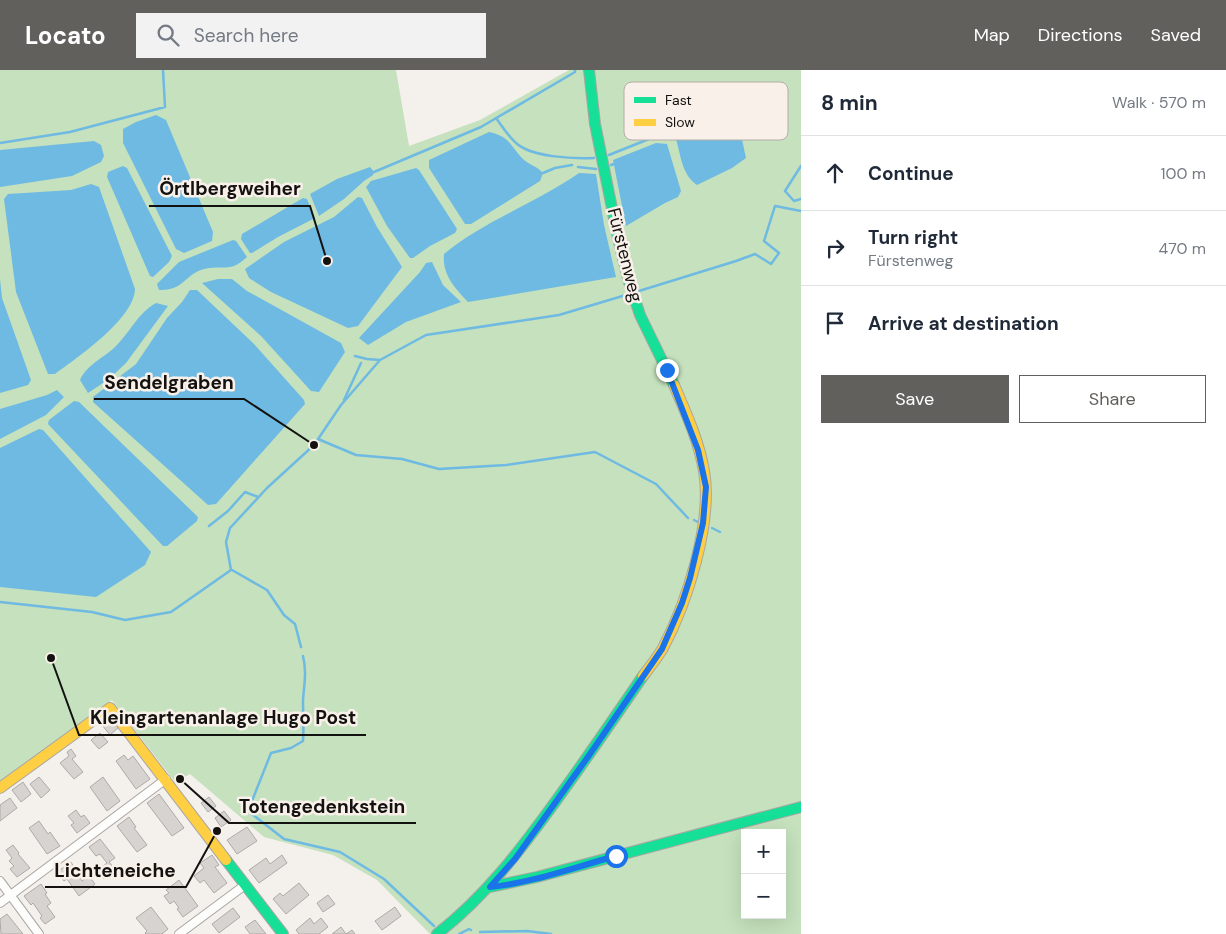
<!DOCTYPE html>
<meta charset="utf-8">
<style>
:root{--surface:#fff;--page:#f2f2f3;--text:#1f2937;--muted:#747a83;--line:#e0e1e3;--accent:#62605d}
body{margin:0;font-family:"DM Sans",sans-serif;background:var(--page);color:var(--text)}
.controls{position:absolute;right:15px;bottom:15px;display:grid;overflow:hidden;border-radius:0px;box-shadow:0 5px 20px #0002}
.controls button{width:45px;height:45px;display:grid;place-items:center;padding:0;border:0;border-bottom:1px solid var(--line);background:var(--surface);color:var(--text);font:25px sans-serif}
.stop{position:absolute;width:15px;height:15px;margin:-11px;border:4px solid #1a73e8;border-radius:50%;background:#fff}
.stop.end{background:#1a73e8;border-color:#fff;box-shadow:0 1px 5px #0008}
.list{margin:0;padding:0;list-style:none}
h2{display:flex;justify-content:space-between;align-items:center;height:65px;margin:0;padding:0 20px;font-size:21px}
h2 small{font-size:16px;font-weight:400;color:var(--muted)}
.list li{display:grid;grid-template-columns:32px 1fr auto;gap:15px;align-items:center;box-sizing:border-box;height:75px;padding:0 20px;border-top:1px solid var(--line)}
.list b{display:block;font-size:19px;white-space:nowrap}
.list p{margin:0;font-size:16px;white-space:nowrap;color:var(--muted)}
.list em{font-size:16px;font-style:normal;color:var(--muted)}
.actions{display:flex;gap:10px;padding:15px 20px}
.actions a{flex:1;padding:11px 0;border:1px solid var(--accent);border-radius:0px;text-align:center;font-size:18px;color:var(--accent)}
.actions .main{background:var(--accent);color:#fff}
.icon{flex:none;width:28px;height:28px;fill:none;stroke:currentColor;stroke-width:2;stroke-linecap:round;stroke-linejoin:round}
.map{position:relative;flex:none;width:801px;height:864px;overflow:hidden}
header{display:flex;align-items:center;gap:30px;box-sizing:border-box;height:70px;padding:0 25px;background:var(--accent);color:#fff}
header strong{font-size:24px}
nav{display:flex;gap:28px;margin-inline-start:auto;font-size:18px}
.search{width:350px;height:45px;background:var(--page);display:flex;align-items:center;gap:12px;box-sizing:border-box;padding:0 18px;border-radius:0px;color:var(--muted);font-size:19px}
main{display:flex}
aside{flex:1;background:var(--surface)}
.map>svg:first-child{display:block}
.green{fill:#c5e1bd;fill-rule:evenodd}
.water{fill:#6ebae2}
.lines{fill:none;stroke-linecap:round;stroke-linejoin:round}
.stream{stroke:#6ebae2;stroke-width:2.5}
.building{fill:#d6d3d0;stroke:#aeaaa7}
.street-casing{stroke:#aaa6a3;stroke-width:10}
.fast-casing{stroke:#aaa6a3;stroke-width:12}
.slow-casing{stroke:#aaa6a3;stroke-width:12}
.street{stroke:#fdfdfc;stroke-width:8}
.fast{stroke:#16e098;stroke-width:10}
.slow{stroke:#ffcf43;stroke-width:10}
.route{stroke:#1a73e8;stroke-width:6}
.labels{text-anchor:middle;stroke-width:5;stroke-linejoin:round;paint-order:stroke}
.street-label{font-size:18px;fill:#141210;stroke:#f8f0e9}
.key{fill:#f8f0e9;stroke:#b4ada8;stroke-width:1}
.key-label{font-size:14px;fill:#141210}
.leader{fill:none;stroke:#141210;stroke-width:2}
.callout-dot{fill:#141210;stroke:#f8f0e9;stroke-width:2}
.callout-label{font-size:19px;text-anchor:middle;font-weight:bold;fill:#141210;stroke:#f8f0e9;stroke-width:5;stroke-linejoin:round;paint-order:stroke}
</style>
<header>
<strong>Locato</strong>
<div class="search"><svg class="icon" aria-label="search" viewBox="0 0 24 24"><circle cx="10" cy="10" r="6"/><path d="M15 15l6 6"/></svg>Search here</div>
<nav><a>Map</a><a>Directions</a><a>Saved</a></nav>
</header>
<main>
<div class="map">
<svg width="801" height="864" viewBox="0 0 801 864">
<rect width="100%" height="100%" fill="#f4f0ec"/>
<path class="green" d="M0 0H396L409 76 480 50 569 0H801V864H430L377 810 333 785 264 767 190 704 175 712 112 630 0 712ZM745 763H782V845H745Z"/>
<path class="water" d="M156 45 166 50 213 162 212 171 184 183 176 179 123 73V59L136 52Z
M737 46 746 88 732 98 697 115C682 105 681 86 676 69Z
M489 62C511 67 509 75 523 89 529 95 537 96 543 103L540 111 471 154H465L429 98V90Z
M94 71 101 75 104 86 101 92 72 106 0 117V80Z
M656 73 667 74 681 121 678 127 665 133 626 156 613 90Z
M123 96 127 98 172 186 169 192 153 207 150 206 107 107 108 102Z
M370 97 374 102 373 105 364 111 344 129 319 146 310 124 337 109Z
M416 98 419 100 457 159 455 163 430 176 413 188H410L387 156 366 117 371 111Z
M579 103 596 104 604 155 616 207 468 232C455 218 442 205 444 184 484 151 536 133 579 103Z
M91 114 99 117 135 219C134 249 78 287 55 304H48L16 222 4 129 8 124 71 120Z
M358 127 362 128 377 157 402 197 358 256 348 258 271 222 249 208 245 199 284 172 334 147Z
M303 128 307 129 315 148 278 167 252 183H250L241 169 242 164Z
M233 170 236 171 247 187C243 190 239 194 234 196 228 199 213 196 204 199 185 204 184 221 159 220L157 214 179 192Z
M432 192 443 215 461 232 406 252 368 275 359 268 420 202 426 193Z
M0 209 2 228 31 310 28 315 0 323Z
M218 209H232L247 221 341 273 345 282 319 322 311 321 261 266 202 213Z
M190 220H197L253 273 304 330 305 334 216 434 208 435 93 332V327L136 294 167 248 182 232Z
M156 233 168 236 126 293 109 309 88 323 80 310C87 294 104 288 116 276 131 261 138 243 156 233Z
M57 320 64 327 46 345 0 369V339L47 325Z
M74 331 79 332 198 447 197 451 167 476H163L48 354 49 350Z
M39 359 43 360 151 482 145 495 96 527 0 517V378Z"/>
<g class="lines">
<path class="stream" d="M496 48C502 56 508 66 516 73 531 87 573 89 594 88
M0 73 70 62 165 37 163 0
M609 85 736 34
M611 95 614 94
M801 96 785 121 794 131 801 129
M578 97 596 99
M374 102 481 57 575 2V0
M543 103 555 98 572 95
M639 221 736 191 755 184 771 194 779 183 764 171 775 136 801 141
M355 286 367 289 380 290
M344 330 361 293
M318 369 356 385 402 389 439 399 506 395 595 382 656 414 688 448
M694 450 698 452
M209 456 228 441 245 422 258 427
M712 458 720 462
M232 500 267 520 284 545 295 554 301 577
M0 532 92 542 125 550 171 542 231 500 226 472 230 458 267 418 314 375 341 335 380 290 426 265 559 245 626 225
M303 586C307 602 304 615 303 630 303 644 304 657 303 671L291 678 271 683 248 741 284 769 340 782 384 809 434 856
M480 862 527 861 551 864
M459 864 469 859 471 860"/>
</g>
<path class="building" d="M110 648 118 658 110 665 102 655Z
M100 663 108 672 99 679 91 670Z
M71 679 76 686 72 689 83 702 74 709 60 693 69 686 67 682Z
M124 685 128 690 133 686 150 709 136 719 116 691Z
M39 707 50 720 41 728 30 714Z
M103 707 120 731 107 741 90 717Z
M23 712 31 724 21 732 12 720Z
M159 724 184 758 172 766 147 733Z
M209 727 216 736 208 742 201 733Z
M10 728 17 738 0 751V735Z
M76 740 81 747 84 745 90 753 77 763 71 755 74 753 68 746Z
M224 741 231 750 221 757 215 748Z
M129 747 136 757 134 758 147 775 137 782 117 756Z
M39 751 48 764 50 762 60 776 47 784 29 758Z
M247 757 257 771 237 784 227 770Z
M100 769 115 788 109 792 116 800 104 809 98 800 107 793 100 784 96 786 89 777Z
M13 775 19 783 18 784 30 798 17 807 10 799 14 796 9 791 12 788 6 780Z
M212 785 219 795 215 797 227 813 214 823 204 810 200 813 194 806 204 798 200 793Z
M282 785 287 793 259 813 249 800 266 788 270 794Z
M71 792 82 811 89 806 95 814 79 826 67 809 64 811 57 802Z
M179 810 198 836 183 847 177 839 179 838 174 831 170 834 164 826 169 823 166 820Z
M299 813 309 825 286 844 273 829 280 823 283 826Z
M41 814 47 823 45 824 51 833 47 836 55 847 45 854 40 848 42 846 33 833 31 835 24 826Z
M328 825 335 834 323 842 317 833Z
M151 837 168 859 162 864H146L145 863 147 861 136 848Z
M395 837 401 846 382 860 375 851Z
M233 838 240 847 219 863 212 854Z
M7 844 23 864H1L0 849Z
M310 848 314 854 321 848 328 857 319 864H299L296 860Z
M255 850 266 864H250L245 857Z
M341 857 346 864 352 860 355 864H332Z"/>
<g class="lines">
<g class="street-casing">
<path id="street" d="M0 811 39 864
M0 833 166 709
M179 864 245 815"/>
</g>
<g class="fast-casing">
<path id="fast" d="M589 0 595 54 618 168 629 212 640 245 674 315
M226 790 283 864
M490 817 537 807 801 737
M437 864C486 826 522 778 558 728 587 688 615 647 643 606"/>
</g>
<g class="slow-casing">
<path id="slow" d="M643 606C650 597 657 588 663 578 687 533 713 452 704 401 699 371 686 343 674 315
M0 718 110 638 226 790"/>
</g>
<use href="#street" class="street"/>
<use href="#fast" class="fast"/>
<use href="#slow" class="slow"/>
</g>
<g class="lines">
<path class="route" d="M616 786C575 797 532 813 490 817L515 789 590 684 662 579 682 533 690 508 703 453 706 417 698 380 667 300"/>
</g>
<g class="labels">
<g class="street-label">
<text transform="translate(625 185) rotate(76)" y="6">Fürstenweg</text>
</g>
</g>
<rect x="624" y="12" width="164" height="58" rx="8" class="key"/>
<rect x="634" y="27" width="22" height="6" fill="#16e098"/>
<rect x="634" y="49" width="22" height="7" fill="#ffcf43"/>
<g class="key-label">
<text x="665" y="35">Fast</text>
<text x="665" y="57">Slow</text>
</g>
<path class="leader" d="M327 191L310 136H149M314 375L244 329H94M51 588L79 665H366M180 709L229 753H416M217 761L186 817H45"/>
<g class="callout-dot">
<circle cx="327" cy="191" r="5"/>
<circle cx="314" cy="375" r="5"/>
<circle cx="51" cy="588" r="5"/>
<circle cx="180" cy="709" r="5"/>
<circle cx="217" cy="761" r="5"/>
</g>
<g class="callout-label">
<text x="230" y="125">Örtlbergweiher</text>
<text x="169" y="319">Sendelgraben</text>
<text x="223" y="654">Kleingartenanlage Hugo Post</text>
<text x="322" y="743">Totengedenkstein</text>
<text x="115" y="807">Lichteneiche</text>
</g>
</svg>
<div class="controls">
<button>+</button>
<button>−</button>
</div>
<div class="stop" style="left:616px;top:786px"></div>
<div class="stop end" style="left:667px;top:300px"></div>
</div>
<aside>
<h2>8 min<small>Walk · 570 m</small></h2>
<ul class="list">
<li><svg class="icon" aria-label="ahead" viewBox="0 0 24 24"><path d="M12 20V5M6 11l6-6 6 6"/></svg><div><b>Continue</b></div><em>100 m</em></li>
<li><svg class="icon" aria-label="right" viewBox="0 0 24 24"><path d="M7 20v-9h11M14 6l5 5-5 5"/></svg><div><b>Turn right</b><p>Fürstenweg</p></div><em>470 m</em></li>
<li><svg class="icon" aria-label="arrive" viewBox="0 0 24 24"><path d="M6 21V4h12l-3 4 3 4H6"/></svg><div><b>Arrive at destination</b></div></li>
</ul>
<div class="actions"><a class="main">Save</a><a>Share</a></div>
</aside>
</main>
